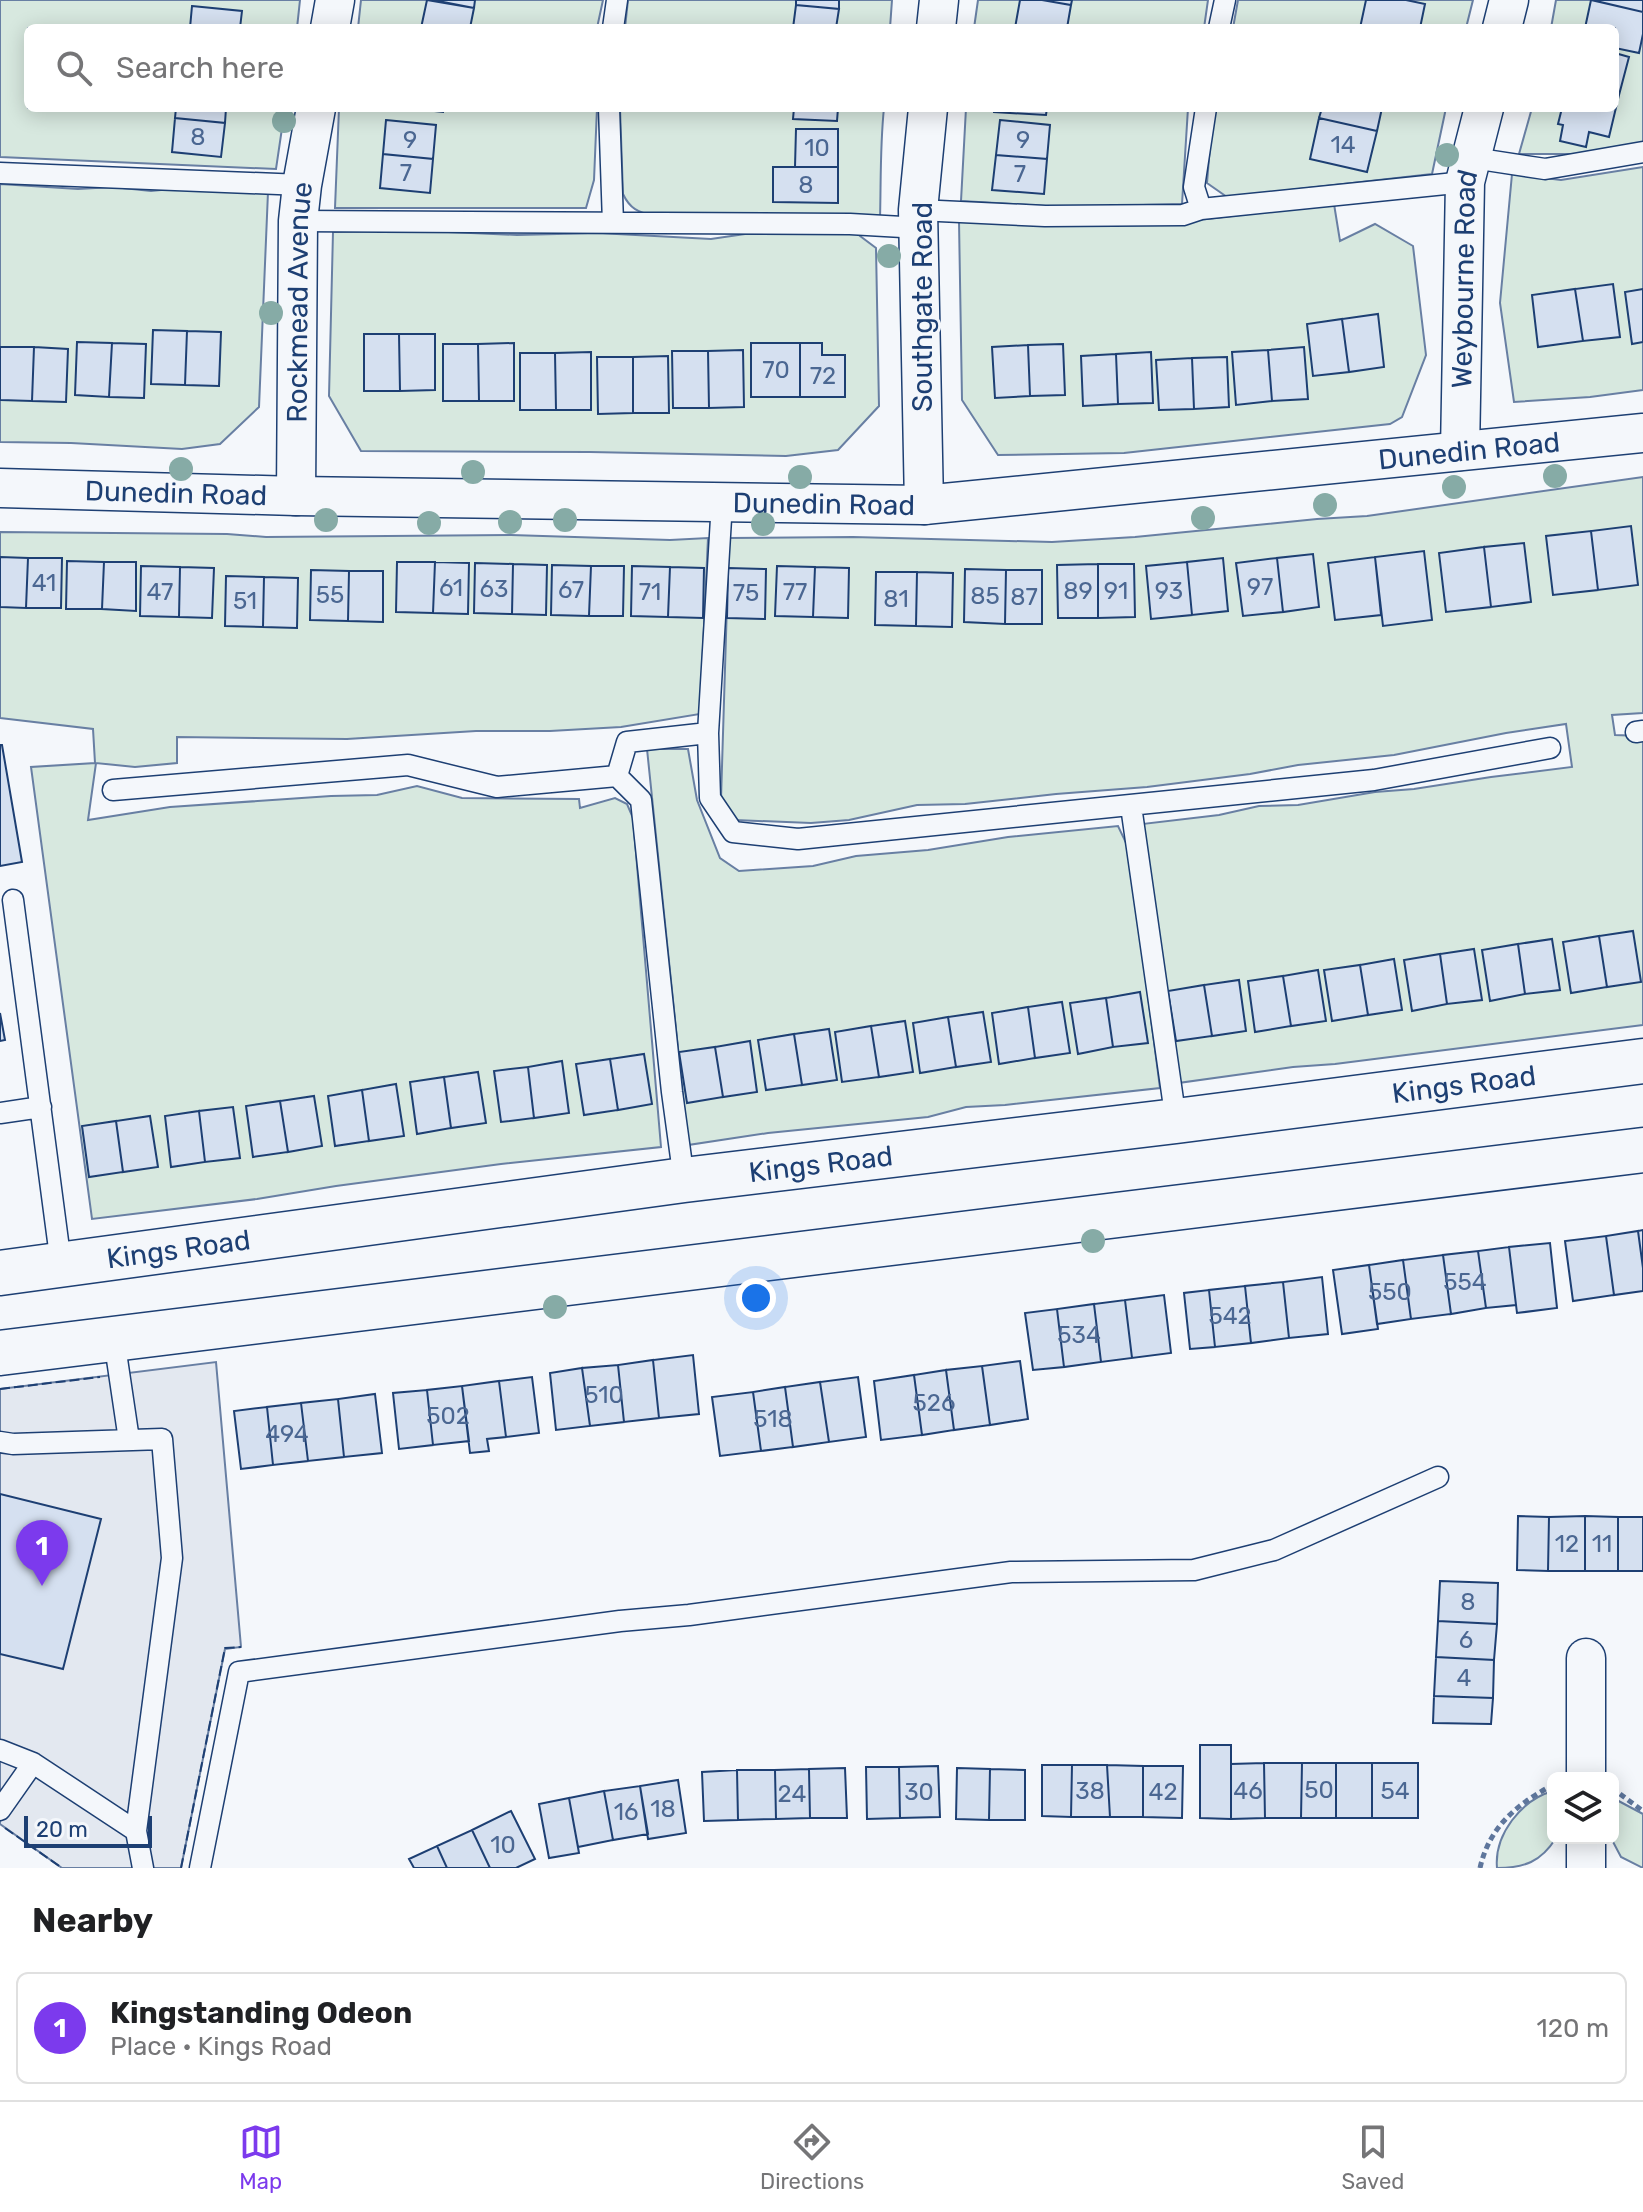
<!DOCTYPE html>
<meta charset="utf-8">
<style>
:root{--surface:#fff;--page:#f6f6f6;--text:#202124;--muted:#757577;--line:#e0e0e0;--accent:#7c3aed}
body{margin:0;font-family:Rubik,sans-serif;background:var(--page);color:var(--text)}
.controls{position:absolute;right:24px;bottom:24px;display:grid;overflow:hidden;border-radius:12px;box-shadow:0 4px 20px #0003}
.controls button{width:72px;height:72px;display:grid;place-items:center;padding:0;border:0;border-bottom:2px solid var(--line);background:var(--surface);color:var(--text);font:40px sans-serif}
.scale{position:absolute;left:24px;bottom:20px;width:128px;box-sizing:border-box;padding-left:8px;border:4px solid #1d3f73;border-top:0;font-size:22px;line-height:28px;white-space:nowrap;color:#1d3f73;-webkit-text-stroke:6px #f4f7fb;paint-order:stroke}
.you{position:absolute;left:756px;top:1298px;width:28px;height:28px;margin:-20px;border:6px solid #fff;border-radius:50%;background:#1a73e8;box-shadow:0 0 0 12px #1a73e833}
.badge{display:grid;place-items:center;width:52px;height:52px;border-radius:50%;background:var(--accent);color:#fff;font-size:26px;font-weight:700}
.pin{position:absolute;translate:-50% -66px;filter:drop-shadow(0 2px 4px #0008)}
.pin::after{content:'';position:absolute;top:42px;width:28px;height:24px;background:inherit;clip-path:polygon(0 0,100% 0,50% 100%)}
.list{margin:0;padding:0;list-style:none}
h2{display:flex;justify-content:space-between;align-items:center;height:104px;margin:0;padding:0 32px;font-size:34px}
h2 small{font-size:26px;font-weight:400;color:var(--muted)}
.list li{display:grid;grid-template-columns:52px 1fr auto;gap:24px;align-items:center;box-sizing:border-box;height:112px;margin:0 16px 16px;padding:0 16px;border:2px solid var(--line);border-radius:12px}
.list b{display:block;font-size:30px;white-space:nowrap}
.list p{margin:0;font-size:26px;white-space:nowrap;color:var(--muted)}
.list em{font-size:26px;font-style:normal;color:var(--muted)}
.icon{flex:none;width:44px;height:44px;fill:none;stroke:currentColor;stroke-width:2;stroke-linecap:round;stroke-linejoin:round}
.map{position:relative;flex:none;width:1643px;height:1868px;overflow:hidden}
.search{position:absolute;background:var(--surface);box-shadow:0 4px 20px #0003;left:24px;right:24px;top:24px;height:88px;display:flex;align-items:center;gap:20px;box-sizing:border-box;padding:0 28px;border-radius:12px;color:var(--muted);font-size:30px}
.sheet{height:232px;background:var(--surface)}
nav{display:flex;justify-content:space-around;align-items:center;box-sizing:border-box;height:112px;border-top:2px solid var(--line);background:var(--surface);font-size:22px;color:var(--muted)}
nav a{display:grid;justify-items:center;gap:4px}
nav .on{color:var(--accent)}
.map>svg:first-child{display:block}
.green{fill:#d7e8df;stroke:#687fa3;stroke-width:2}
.parking{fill:#e3e8f0;stroke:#687fa3;stroke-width:2}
.building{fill:#d5e0f0;stroke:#1d3f73;stroke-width:2}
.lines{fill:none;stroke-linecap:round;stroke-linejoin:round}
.lane-casing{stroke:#1d3f73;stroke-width:23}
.street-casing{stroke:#1d3f73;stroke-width:41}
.secondary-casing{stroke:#1d3f73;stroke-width:47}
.path{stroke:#5e769c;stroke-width:5;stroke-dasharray:6 4;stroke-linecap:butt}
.lane{stroke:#f4f7fb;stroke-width:20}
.street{stroke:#f4f7fb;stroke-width:38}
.secondary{stroke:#f4f7fb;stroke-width:44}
.fence{stroke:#1d3f73;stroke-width:2;stroke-dasharray:10 4;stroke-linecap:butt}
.tree{fill:#86aba6}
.labels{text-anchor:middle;stroke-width:6;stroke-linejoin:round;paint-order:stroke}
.number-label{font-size:24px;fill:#4b6792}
.street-label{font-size:28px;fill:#1d3f73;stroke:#f4f7fb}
</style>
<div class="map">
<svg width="1643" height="1868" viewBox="0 0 1643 1868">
<rect width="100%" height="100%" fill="#f4f7fb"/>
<path class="green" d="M0 0H300L297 28H28V108H285L276 169 0 157Z
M361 0H603L597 28H358Z
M628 0H892L890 28H625Z
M978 0H1208L1204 28H974Z
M1238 0H1473L1466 28H1233Z
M1556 0H1643V143L1580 154H1519L1532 108H1615V28H1551Z
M339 108H597L594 180 586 208H335Z
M620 108H884C880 145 881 182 880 219L654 216C638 212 630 209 623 194Z
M966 108H1188L1182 204 1064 207 961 201Z
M1213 108H1446L1432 174 1227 197 1207 183Z
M1643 167V390L1590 397 1514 402 1500 303 1512 174 1561 180Z
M0 184 78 189 113 187 151 191 191 187 268 192 259 407 220 444 182 449 71 443 0 442Z
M1334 204 1340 241 1375 224 1413 246 1426 355 1402 417 1390 424 1124 453 998 455 962 400 959 221 1181 222Z
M404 230 517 235 598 233 711 239 745 234 856 233 876 248 879 406 838 450 786 456 590 452 361 451 329 396 333 232Z
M1643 477V713L1612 715 1615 735 1643 736V1025L1335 1064 1293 1067 1178 1083 1142 824 1219 815 1259 806 1298 805 1375 792 1414 789 1491 777 1572 767 1566 724 1506 733 1394 755 1298 765 1250 774 1147 787 1056 794 965 804 917 805 849 820 811 823 735 820 721 799 729 538 853 537 1052 542 1135 537 1317 519 1367 516Z
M0 532 227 534 266 537 511 535 670 540 708 538 700 714 621 727 550 731H476L347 739 177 737V763L135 767 96 763 88 820 170 807 331 796 377 795 417 786 462 798 579 799 580 808 615 798 627 804 633 818 661 1147 501 1164 336 1186 257 1199 92 1219 31 767 95 763 93 729 0 718Z
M647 749H688L697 800 720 858 739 871 813 866 856 856 928 850 1008 837 1118 826 1129 849 1160 1088 1005 1105 966 1107 928 1117 768 1133 688 1145Z
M1553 1791V1838H1556C1541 1862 1524 1868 1497 1868 1494 1835 1521 1800 1553 1791Z
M1613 1798 1643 1814V1868L1621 1857 1611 1838H1613Z"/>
<path class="parking" d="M216 1362 241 1647 225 1649 181 1868H62L0 1824V1389Z"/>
<path class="building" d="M427 0 474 8 470 28H421Z
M433 0H475L474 8Z
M796 0H839V9L796 5Z
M1020 0H1042L1071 5 1067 28H1015Z
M1042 0H1072L1071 5Z
M1366 0H1406L1425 4 1420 28H1360Z
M1591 0 1643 12V34L1639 53 1615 48V28H1585Z
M1592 0H1643V12Z
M796 5 839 9 836 28H793Z
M192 6 242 11 240 28H190Z
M1615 53 1629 57 1619 95 1615 94Z
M1615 94 1619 95 1609 137 1589 132 1586 147 1560 141 1563 125 1558 124 1562 108H1615Z
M176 108H226L225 123 175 118Z
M405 108H443V112Z
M794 108H838L837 121 793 119Z
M994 108H1047L1046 115 994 112Z
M1322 108H1382L1377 131 1319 118Z
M175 118 225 123 221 157 172 152Z
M1319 118 1377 131 1367 172 1310 159Z
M386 120 436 125 433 159 383 154Z
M1000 120 1050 125 1047 159 996 155Z
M796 129H838V167H795Z
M383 154 433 159 430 193 380 188Z
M996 155 1047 159 1044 194 992 190Z
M773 167H838V203L773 202Z
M1613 284 1620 337 1583 341 1575 289Z
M1575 289 1583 341 1538 347 1532 295Z
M1643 289V342L1632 344 1625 292Z
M1378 314 1384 367 1349 372 1342 319Z
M1342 319 1349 372 1313 376 1307 324Z
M153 330 187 331 185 385 151 384Z
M187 331 221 332 219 386 185 385Z
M364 334H399L400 391H364Z
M399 334H435V390L400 391Z
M77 342 112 343 109 397 75 395Z
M112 343 146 344 144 398 109 397Z
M514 343V401H479L478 344Z
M751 343H800V397H751Z
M800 343H822V355H845V397H800Z
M443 344H478L479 401H443Z
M1063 344 1065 395 1030 396 1028 345Z
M1028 345 1030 396 995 398 992 347Z
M0 347H34L32 401 0 400Z
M34 347 68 349 66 402 32 401Z
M1304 347 1308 399 1272 401 1268 350Z
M743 350 744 407 709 408 708 351Z
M1268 350 1272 401 1236 405 1232 352Z
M672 351H708L709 408H673Z
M591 352V410H556L555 353Z
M1151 352 1153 403 1118 404 1116 354Z
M520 353H555L556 410H520Z
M1116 354 1118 404 1083 406 1081 356Z
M668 356 669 413H633V357Z
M597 357H633V413L598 414Z
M1227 357 1229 407 1194 409 1192 358Z
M1192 358 1194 409 1159 410 1156 360Z
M1631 526 1638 585 1598 590 1591 531Z
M1591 531 1598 590 1553 595 1546 536Z
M1524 543 1531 602 1491 607 1484 547Z
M1484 547 1491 607 1446 612 1439 553Z
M1424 551 1432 620 1383 626 1375 557Z
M1313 554 1319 607 1283 612 1277 558Z
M0 557 28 558 26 608 0 607Z
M1375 557 1381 615 1335 620 1328 563Z
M28 558H62L61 608H26Z
M1223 558 1228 611 1192 615 1187 562Z
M1277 558 1283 612 1243 616 1236 563Z
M67 561 104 562 102 609H66Z
M104 562H136V611L102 609Z
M397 562H435L433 613 396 612Z
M435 562 469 563 468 614 433 613Z
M1187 562 1192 615 1151 619 1146 566Z
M475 563 513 564 512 614 474 613Z
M513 564 547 565 546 615 512 614Z
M1098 564V618H1058L1057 565Z
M1098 564H1134L1135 617 1098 618Z
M552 565 591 566 589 616 551 615Z
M141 566 180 567 179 617 140 616Z
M591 566H624L623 616H589Z
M632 566 670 567 668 617 631 616Z
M777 566 815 567 813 617 775 616Z
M180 567 214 568 212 618 179 617Z
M670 567 704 568 703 618 668 617Z
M815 567 849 568 848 618 813 617Z
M728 568 766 569 765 619 727 618Z
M965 569 1006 570 1005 624 964 622Z
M311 570 349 571 348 621 310 620Z
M1006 570H1042V624H1005Z
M349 571H383V622L348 621Z
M876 572H917L916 626 875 625Z
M917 572 953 573 952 627 916 626Z
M226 576 264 577 263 627 225 626Z
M264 577 298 578 297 628 263 627Z
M0 745H2L22 862 0 866Z
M1633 931 1641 982 1607 987 1599 936Z
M1599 936 1607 987 1571 993 1563 942Z
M1552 939 1560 990 1525 994 1518 944Z
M1518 944 1525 994 1490 1001 1482 950Z
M1474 949 1482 1000 1447 1004 1440 954Z
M1440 954 1447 1004 1412 1011 1404 960Z
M1394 959 1402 1010 1368 1015 1360 965Z
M1360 965 1368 1015 1332 1021 1324 970Z
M1318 970 1326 1021 1291 1026 1283 976Z
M1283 976 1291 1026 1255 1032 1248 981Z
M1239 980 1246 1031 1212 1036 1204 985Z
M1204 985 1212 1036 1176 1041 1168 991Z
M1140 992 1148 1043 1113 1047 1106 998Z
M1106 998 1113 1047 1078 1054 1070 1003Z
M1062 1002 1070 1053 1035 1058 1028 1007Z
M1028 1007 1035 1058 999 1064 992 1013Z
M983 1012 991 1062 956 1067 948 1017Z
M0 1013 5 1040 0 1041Z
M948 1017 956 1067 920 1073 913 1023Z
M905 1021 913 1072 879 1077 871 1026Z
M871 1026 879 1077 842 1082 835 1032Z
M829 1029 837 1080 802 1085 794 1034Z
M794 1034 802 1085 766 1090 758 1040Z
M750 1041 757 1092 723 1097 715 1047Z
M715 1047 723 1097 687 1103 679 1052Z
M644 1054 652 1104 618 1110 610 1059Z
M610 1059 618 1110 584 1115 576 1064Z
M562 1061 569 1113 534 1118 528 1067Z
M528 1067 534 1118 501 1122 494 1071Z
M478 1072 486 1123 451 1128 444 1077Z
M444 1077 451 1128 417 1134 410 1082Z
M396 1084 404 1136 369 1141 362 1090Z
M362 1090 369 1141 335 1146 328 1096Z
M314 1096 322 1146 288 1152 280 1101Z
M280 1101 288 1152 253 1157 246 1106Z
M233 1107 240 1158 205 1162 199 1111Z
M199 1111 205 1162 171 1167 165 1116Z
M150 1116 158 1167 123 1172 116 1121Z
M116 1121 123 1172 89 1177 82 1126Z
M1643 1230V1268L1638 1231Z
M1638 1231 1643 1268V1291L1614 1295 1606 1236Z
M1606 1236 1614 1295 1573 1301 1565 1241Z
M1550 1243 1557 1308 1517 1313 1509 1247Z
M1509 1247 1516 1305 1486 1308 1478 1251Z
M1478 1251 1486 1308 1451 1314 1443 1255Z
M1443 1255 1451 1314 1411 1319 1403 1260Z
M1403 1260 1411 1319 1377 1324 1369 1265Z
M1369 1265 1378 1329 1342 1334 1333 1270Z
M1322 1277 1328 1334 1289 1338 1283 1282Z
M1283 1282 1289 1338 1251 1343 1245 1286Z
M1245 1286 1251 1343 1215 1347 1209 1290Z
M1209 1290 1215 1347 1190 1349 1184 1293Z
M1164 1295 1171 1353 1132 1358 1125 1300Z
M1125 1300 1132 1358 1101 1362 1094 1304Z
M1094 1304 1101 1362 1064 1367 1057 1309Z
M1057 1309 1064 1367 1033 1370 1025 1313Z
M693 1355 699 1414 659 1418 653 1360Z
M653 1360 659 1418 624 1422 618 1365Z
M1020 1361 1028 1419 990 1425 982 1366Z
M618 1365 624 1422 590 1426 582 1368Z
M982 1366 990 1425 954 1430 946 1370Z
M582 1368 590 1426 556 1430 550 1373Z
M946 1370 954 1430 922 1435 914 1375Z
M914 1375 922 1435 881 1440 874 1381Z
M532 1377 539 1433 506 1437 499 1381Z
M858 1377 866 1437 829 1442 820 1382Z
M499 1381 506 1437 487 1439 489 1451 470 1453 462 1386Z
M820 1382 829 1442 793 1447 785 1387Z
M462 1386 469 1441 433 1445 427 1390Z
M785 1387 793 1447 761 1451 753 1392Z
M427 1390 433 1445 399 1449 393 1393Z
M753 1392 761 1451 720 1456 712 1397Z
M375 1394 382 1453 344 1457 338 1399Z
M338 1399 344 1457 308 1461 301 1403Z
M301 1403 308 1461 273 1465 267 1407Z
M267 1407 273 1465 241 1469 234 1411Z
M0 1494 101 1519 63 1669 0 1654Z
M1518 1516 1549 1517 1548 1571 1517 1570Z
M1585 1516 1618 1517V1571H1585Z
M1585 1516V1571H1548L1549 1517Z
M1618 1517H1643V1571H1618Z
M1440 1581 1498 1583 1497 1624 1438 1621Z
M1438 1621 1497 1624 1494 1660 1436 1657Z
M1436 1657 1494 1660 1493 1698 1434 1696Z
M1434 1696 1493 1698 1491 1724 1433 1723Z
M1200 1745H1231V1819L1200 1818Z
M1264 1763 1265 1818 1231 1819V1764Z
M1264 1763H1302L1301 1818H1265Z
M1302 1763H1336V1818H1301Z
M1336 1763H1372V1818H1336Z
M1372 1763H1418V1818H1372Z
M1042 1765H1072L1071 1817 1042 1816Z
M1072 1765H1107L1110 1817H1071Z
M1107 1765 1143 1766V1817H1110Z
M938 1766 940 1817 900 1818 899 1767Z
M1143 1766H1183L1182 1818 1143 1817Z
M866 1767H899L900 1818 867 1819Z
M845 1768 847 1818H810L809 1769Z
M957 1768 990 1769 989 1820 956 1819Z
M809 1769 810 1818 776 1819 775 1770Z
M990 1769 1025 1770V1820H989Z
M737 1770 738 1820 704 1821 702 1772Z
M737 1770H775L776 1819 738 1820Z
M678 1780 686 1833 648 1839 640 1786Z
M640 1786 648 1834 613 1840 604 1791Z
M604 1791 613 1840 578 1847 569 1798Z
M569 1798 579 1853 549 1858 539 1804Z
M511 1811 535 1859 516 1868H490L472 1830Z
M472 1830 490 1868H447L437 1846Z
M437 1846 447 1868H414L409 1859Z"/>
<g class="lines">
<g class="lane-casing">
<path id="lane" d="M613 28 617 0
M1219 28 1225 0
M609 108 613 223
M1473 158 1545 169 1643 152
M0 173 302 185
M1201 209 1194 187 1206 108
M918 210 1045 216 1183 215 1201 209 1465 182
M298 221 850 224 920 228
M1636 732 1643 731
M708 733 722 502
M617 776 627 742 708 733 710 798 733 832 798 839 1374 780 1550 748
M113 790 408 765 497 787 617 776 641 800 672 1092 684 1180
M1131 806 1176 1121
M13 900 61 1264
M0 1113 41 1107
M114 1339 129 1440
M0 1442 13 1444 162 1439 172 1558 136 1831 33 1763 0 1750
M0 1810 33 1763
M136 1831 143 1868
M200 1868 239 1672 620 1621 689 1615 1011 1572 1194 1570 1274 1550 1438 1477"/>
</g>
<g class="street-casing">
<g id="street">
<path d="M330 28 335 0"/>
<path d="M936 28 939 0"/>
<path d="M1502 28 1509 0"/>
<path id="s1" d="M1460 451 1465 182 1484 108"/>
<path id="s2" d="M0 488 296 496 924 505 1643 433"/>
<path id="s3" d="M296 496 298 221 302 185 316 108"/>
<path d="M924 505 918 210 928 108"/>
<path d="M1586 1778V1658"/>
<path d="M1586 1868V1838"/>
</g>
</g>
<g class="secondary-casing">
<g id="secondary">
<path id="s4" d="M0 1273 684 1180 1176 1121 1643 1061"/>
<path d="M0 1353 1643 1150"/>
</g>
</g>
<path class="path" d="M1620 1794 1643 1811
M1480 1868C1489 1828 1515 1806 1549 1787"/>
<use href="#lane" class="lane"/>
<use href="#street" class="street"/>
<use href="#secondary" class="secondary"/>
<path class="fence" d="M0 1389 100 1377
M5 1828 62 1868
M181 1868 225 1648 241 1647"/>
</g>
<g class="tree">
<circle cx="284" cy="121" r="12"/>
<circle cx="1447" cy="155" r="12"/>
<circle cx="889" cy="256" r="12"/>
<circle cx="271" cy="313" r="12"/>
<circle cx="181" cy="469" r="12"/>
<circle cx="473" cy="472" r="12"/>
<circle cx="1555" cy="476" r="12"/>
<circle cx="800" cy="477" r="12"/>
<circle cx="1454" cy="487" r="12"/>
<circle cx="1325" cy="505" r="12"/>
<circle cx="1203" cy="518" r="12"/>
<circle cx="326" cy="520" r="12"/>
<circle cx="565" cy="520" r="12"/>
<circle cx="510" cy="522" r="12"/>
<circle cx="429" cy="523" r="12"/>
<circle cx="763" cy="524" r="12"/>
<circle cx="1093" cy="1241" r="12"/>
<circle cx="555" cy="1307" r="12"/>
</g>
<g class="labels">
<g class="number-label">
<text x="198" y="145">8</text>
<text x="410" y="148">9</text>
<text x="1023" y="148">9</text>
<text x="1343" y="153">14</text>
<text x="817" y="156">10</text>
<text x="406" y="181">7</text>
<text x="1020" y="182">7</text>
<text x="806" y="193">8</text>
<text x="776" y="378">70</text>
<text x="823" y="384">72</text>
<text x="44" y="591">41</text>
<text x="1260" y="595">97</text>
<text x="451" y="596">61</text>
<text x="494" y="597">63</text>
<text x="571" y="598">67</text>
<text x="1078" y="599">89</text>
<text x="1116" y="599">91</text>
<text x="1169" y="599">93</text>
<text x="160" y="600">47</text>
<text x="650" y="600">71</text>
<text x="795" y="600">77</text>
<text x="746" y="601">75</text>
<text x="330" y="603">55</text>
<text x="985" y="604">85</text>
<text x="1024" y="605">87</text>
<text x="896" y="607">81</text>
<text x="245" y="609">51</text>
<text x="1465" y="1290">554</text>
<text x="1390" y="1300">550</text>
<text x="1230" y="1324">542</text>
<text x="1079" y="1343">534</text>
<text x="604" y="1403">510</text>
<text x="934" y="1411">526</text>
<text x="448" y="1424">502</text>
<text x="773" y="1427">518</text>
<text x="287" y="1442">494</text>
<text x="1567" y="1552">12</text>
<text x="1602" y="1552">11</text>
<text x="1468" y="1610">8</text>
<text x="1466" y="1648">6</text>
<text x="1464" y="1686">4</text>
<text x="1319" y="1798">50</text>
<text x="1090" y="1799">38</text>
<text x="1248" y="1799">46</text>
<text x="1395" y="1799">54</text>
<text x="919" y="1800">30</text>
<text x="1163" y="1800">42</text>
<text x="792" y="1802">24</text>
<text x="663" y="1817">18</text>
<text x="626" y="1820">16</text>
<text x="503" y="1853">10</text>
</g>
<g class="street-label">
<text dy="10" stroke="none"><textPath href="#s1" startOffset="172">Weybourne Road</textPath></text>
<text dy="10" stroke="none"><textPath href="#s3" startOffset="194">Rockmead Avenue</textPath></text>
<text transform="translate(922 307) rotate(-90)" y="10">Southgate Road</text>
<text dy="10" stroke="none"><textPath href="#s2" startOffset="1472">Dunedin Road</textPath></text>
<text dy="10" stroke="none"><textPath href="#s2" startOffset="176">Dunedin Road</textPath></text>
<text dy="10" stroke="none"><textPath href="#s2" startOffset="824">Dunedin Road</textPath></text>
<text dy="10" stroke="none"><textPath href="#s4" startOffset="1476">Kings Road</textPath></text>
<text dy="10" stroke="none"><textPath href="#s4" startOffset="828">Kings Road</textPath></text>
<text dy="10" stroke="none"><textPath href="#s4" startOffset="180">Kings Road</textPath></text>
</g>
</g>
</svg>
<div class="controls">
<button><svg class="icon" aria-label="layers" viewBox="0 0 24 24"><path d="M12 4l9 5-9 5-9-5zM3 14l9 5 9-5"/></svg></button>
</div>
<div class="scale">20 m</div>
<div class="you"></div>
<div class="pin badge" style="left:42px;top:1586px">1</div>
<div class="search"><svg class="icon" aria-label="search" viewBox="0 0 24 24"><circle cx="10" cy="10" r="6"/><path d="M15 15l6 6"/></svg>Search here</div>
</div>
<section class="sheet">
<h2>Nearby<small></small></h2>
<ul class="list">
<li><span class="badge">1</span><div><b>Kingstanding Odeon</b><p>Place · Kings Road</p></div><em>120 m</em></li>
</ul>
</section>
<nav>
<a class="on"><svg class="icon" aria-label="map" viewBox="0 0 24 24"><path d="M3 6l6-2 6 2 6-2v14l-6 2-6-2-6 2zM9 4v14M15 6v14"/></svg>Map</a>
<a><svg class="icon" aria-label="directions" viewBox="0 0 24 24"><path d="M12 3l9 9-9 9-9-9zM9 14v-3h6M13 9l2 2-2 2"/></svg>Directions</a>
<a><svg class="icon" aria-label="saved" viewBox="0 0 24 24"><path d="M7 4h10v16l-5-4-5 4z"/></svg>Saved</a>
</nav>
